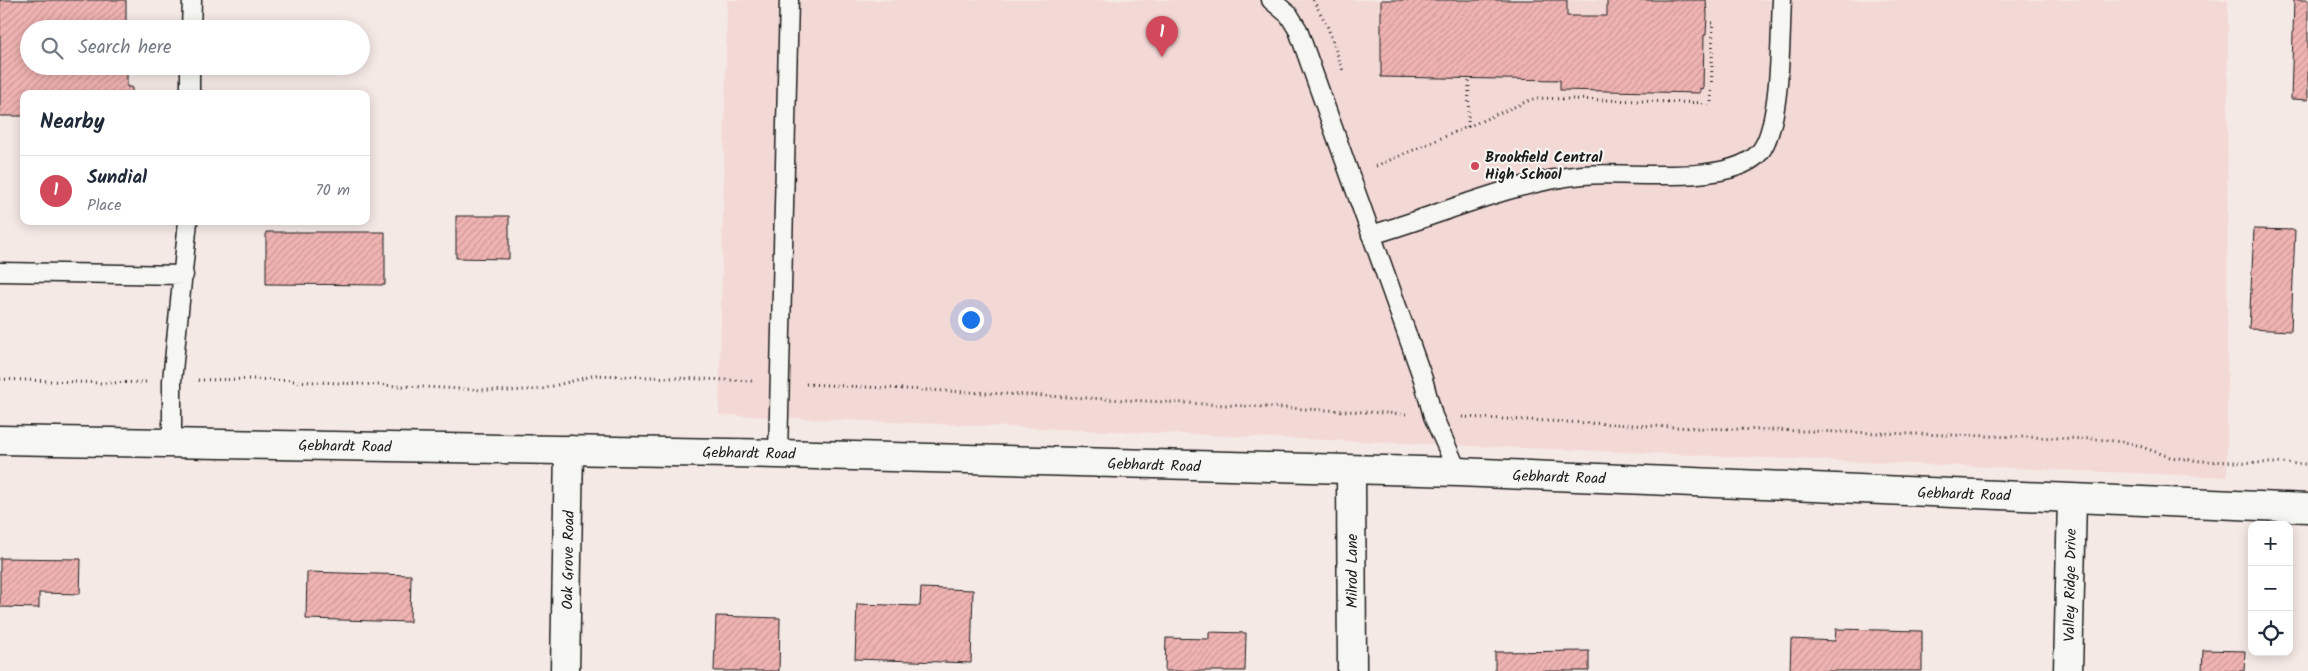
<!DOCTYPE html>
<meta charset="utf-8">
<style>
:root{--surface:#fff;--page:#f6f6f7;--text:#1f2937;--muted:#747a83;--line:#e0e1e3;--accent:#d1495b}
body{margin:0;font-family:Kalam,sans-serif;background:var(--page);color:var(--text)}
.controls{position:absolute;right:15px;bottom:15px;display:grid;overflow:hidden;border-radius:10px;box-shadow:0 2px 12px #0003}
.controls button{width:45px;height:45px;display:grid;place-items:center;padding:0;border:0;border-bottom:1px solid var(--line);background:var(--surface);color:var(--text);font:25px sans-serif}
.you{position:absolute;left:970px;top:319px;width:18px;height:18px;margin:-12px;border:4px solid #fff;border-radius:50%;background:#1a73e8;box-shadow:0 0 0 8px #1a73e833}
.badge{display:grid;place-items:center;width:32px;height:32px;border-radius:50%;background:var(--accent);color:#fff;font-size:16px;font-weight:700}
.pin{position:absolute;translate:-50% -41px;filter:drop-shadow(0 1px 2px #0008)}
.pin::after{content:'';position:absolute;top:26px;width:18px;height:15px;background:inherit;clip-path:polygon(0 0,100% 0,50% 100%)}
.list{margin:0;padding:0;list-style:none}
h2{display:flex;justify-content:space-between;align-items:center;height:65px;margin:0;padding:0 20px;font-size:21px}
h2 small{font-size:16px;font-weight:400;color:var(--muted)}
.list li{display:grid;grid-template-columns:32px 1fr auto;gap:15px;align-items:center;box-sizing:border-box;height:70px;padding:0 20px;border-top:1px solid var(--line)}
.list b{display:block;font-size:19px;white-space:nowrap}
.list p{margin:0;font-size:16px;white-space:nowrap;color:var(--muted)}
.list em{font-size:16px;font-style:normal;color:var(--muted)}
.icon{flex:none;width:28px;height:28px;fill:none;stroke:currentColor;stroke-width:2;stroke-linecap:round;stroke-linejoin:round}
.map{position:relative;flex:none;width:2308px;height:671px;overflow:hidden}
.search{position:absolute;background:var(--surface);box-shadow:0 2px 12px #0003;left:20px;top:20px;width:350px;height:55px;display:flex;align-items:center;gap:12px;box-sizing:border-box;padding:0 18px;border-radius:28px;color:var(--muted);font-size:19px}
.panel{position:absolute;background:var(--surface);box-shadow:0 2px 12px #0003;left:20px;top:90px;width:350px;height:135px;border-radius:10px}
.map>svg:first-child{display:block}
.built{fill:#f3d9d6}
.building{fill:url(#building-hatch);stroke:#1c1c1c}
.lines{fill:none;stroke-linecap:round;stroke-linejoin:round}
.lane-casing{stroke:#1c1c1c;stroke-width:21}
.street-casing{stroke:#1c1c1c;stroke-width:31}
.secondary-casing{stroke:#1c1c1c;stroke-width:31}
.path{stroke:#1c1c1c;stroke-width:3;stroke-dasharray:1 4;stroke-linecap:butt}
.lane{stroke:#f6f6f2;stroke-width:18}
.street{stroke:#f6f6f2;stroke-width:28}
.secondary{stroke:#f6f6f2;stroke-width:28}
.poi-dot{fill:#d1495b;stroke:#f6f6f2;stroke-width:2}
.labels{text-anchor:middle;stroke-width:4;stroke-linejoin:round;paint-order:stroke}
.poi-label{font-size:15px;font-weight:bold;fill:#1c1c1c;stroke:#f6f6f2;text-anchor:start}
.street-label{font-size:15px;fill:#1c1c1c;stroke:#f6f6f2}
</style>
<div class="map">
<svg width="2308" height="671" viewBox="0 0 2308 671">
<defs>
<pattern id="building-hatch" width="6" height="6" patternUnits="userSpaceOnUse" patternTransform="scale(1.25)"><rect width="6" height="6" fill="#efb3b2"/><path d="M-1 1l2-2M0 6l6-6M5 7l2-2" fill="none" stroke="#cc9998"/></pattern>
</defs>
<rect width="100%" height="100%" fill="#f5e9e5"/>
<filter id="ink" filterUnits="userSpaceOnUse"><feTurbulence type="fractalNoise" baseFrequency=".02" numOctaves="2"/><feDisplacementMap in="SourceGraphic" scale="10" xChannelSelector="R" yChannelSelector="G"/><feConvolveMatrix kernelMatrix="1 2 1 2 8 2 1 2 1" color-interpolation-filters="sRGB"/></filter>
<g filter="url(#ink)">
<path class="built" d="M727 0H2228L2227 477 719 415Z"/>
<path class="building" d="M0 0H126V29H29V66H127V87H132V94H24V116H0Z
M1381 0H1567V16H1607V0H1706L1707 14 1706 35H1704L1703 89 1700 88V93L1560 90V80L1381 77Z
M2294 0H2308V100L2291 99Z
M456 216H509V259L456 258Z
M2254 229 2295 230 2291 331 2249 329Z
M266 232H385V285L266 284Z
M0 558 81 559 80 594 39 593V608L0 607Z
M307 572 411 575 410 622 306 619Z
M921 588 973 590 971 663 855 659 857 604 920 606Z
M716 616 780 618 779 671H714Z
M1836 629 1922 631V671H1790L1791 639 1835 641Z
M1209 632 1246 633 1245 671H1165L1166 638 1209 639Z
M2203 650 2245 651 2244 671H2202Z
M1589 651V671H1495V652Z"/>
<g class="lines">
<g class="lane-casing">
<path id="lane" d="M1271 0 1289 15 1298 30 1423 379 1433 416 1458 472
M191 29 192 0
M190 94V66
M1371 235C1441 215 1510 182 1583 175 1627 171 1724 186 1757 155 1782 133 1780 34 1782 0
M0 272 184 275
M172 443V381L188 221
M778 454 789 0"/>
</g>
<g class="street-casing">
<path id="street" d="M1351 471 1352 671
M565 671 569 450
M2068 671 2072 499"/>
</g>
<g class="secondary-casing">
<path id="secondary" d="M0 440 778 454 1458 472 2308 508"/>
</g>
<path class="path" d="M1313 0 1327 25 1343 71
M1468 127 1469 79
M1376 166 1535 98 1711 103 1713 23H1707
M0 379 102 383 147 382
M198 380 252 379 507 391 542 389 596 375 754 381
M806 384 1406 414
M1462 417 1696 428 2097 439 2131 443 2170 457 2200 461 2308 464"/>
<use href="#lane" class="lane"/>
<use href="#street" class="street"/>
<use href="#secondary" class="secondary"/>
</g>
</g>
<circle class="poi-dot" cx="1475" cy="166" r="5"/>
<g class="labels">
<g class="poi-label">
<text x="1485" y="162">Brookfield Central<tspan x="1485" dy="17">High School</tspan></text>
</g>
<g class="street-label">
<text transform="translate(345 446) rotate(1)" y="5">Gebhardt Road</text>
<text transform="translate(749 453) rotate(1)" y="5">Gebhardt Road</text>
<text transform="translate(1154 465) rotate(2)" y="5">Gebhardt Road</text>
<text transform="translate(1559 477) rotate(2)" y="5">Gebhardt Road</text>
<text transform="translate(1964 494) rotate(2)" y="5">Gebhardt Road</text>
<text transform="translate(568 560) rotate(-89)" y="5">Oak Grove Road</text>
<text transform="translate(1352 571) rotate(-90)" y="5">Milrod Lane</text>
<text transform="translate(2070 585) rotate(-89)" y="5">Valley Ridge Drive</text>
</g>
</g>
</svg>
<div class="controls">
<button>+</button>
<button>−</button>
<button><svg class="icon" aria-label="locate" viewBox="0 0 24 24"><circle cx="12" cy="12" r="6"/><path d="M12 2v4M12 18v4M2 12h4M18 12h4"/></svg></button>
</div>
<div class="you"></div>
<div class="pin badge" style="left:1162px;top:57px">1</div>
<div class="search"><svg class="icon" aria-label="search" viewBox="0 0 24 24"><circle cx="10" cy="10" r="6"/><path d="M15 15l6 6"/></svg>Search here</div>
<section class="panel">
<h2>Nearby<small></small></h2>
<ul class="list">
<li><span class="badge">1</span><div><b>Sundial</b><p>Place</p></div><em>70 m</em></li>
</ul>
</section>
</div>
